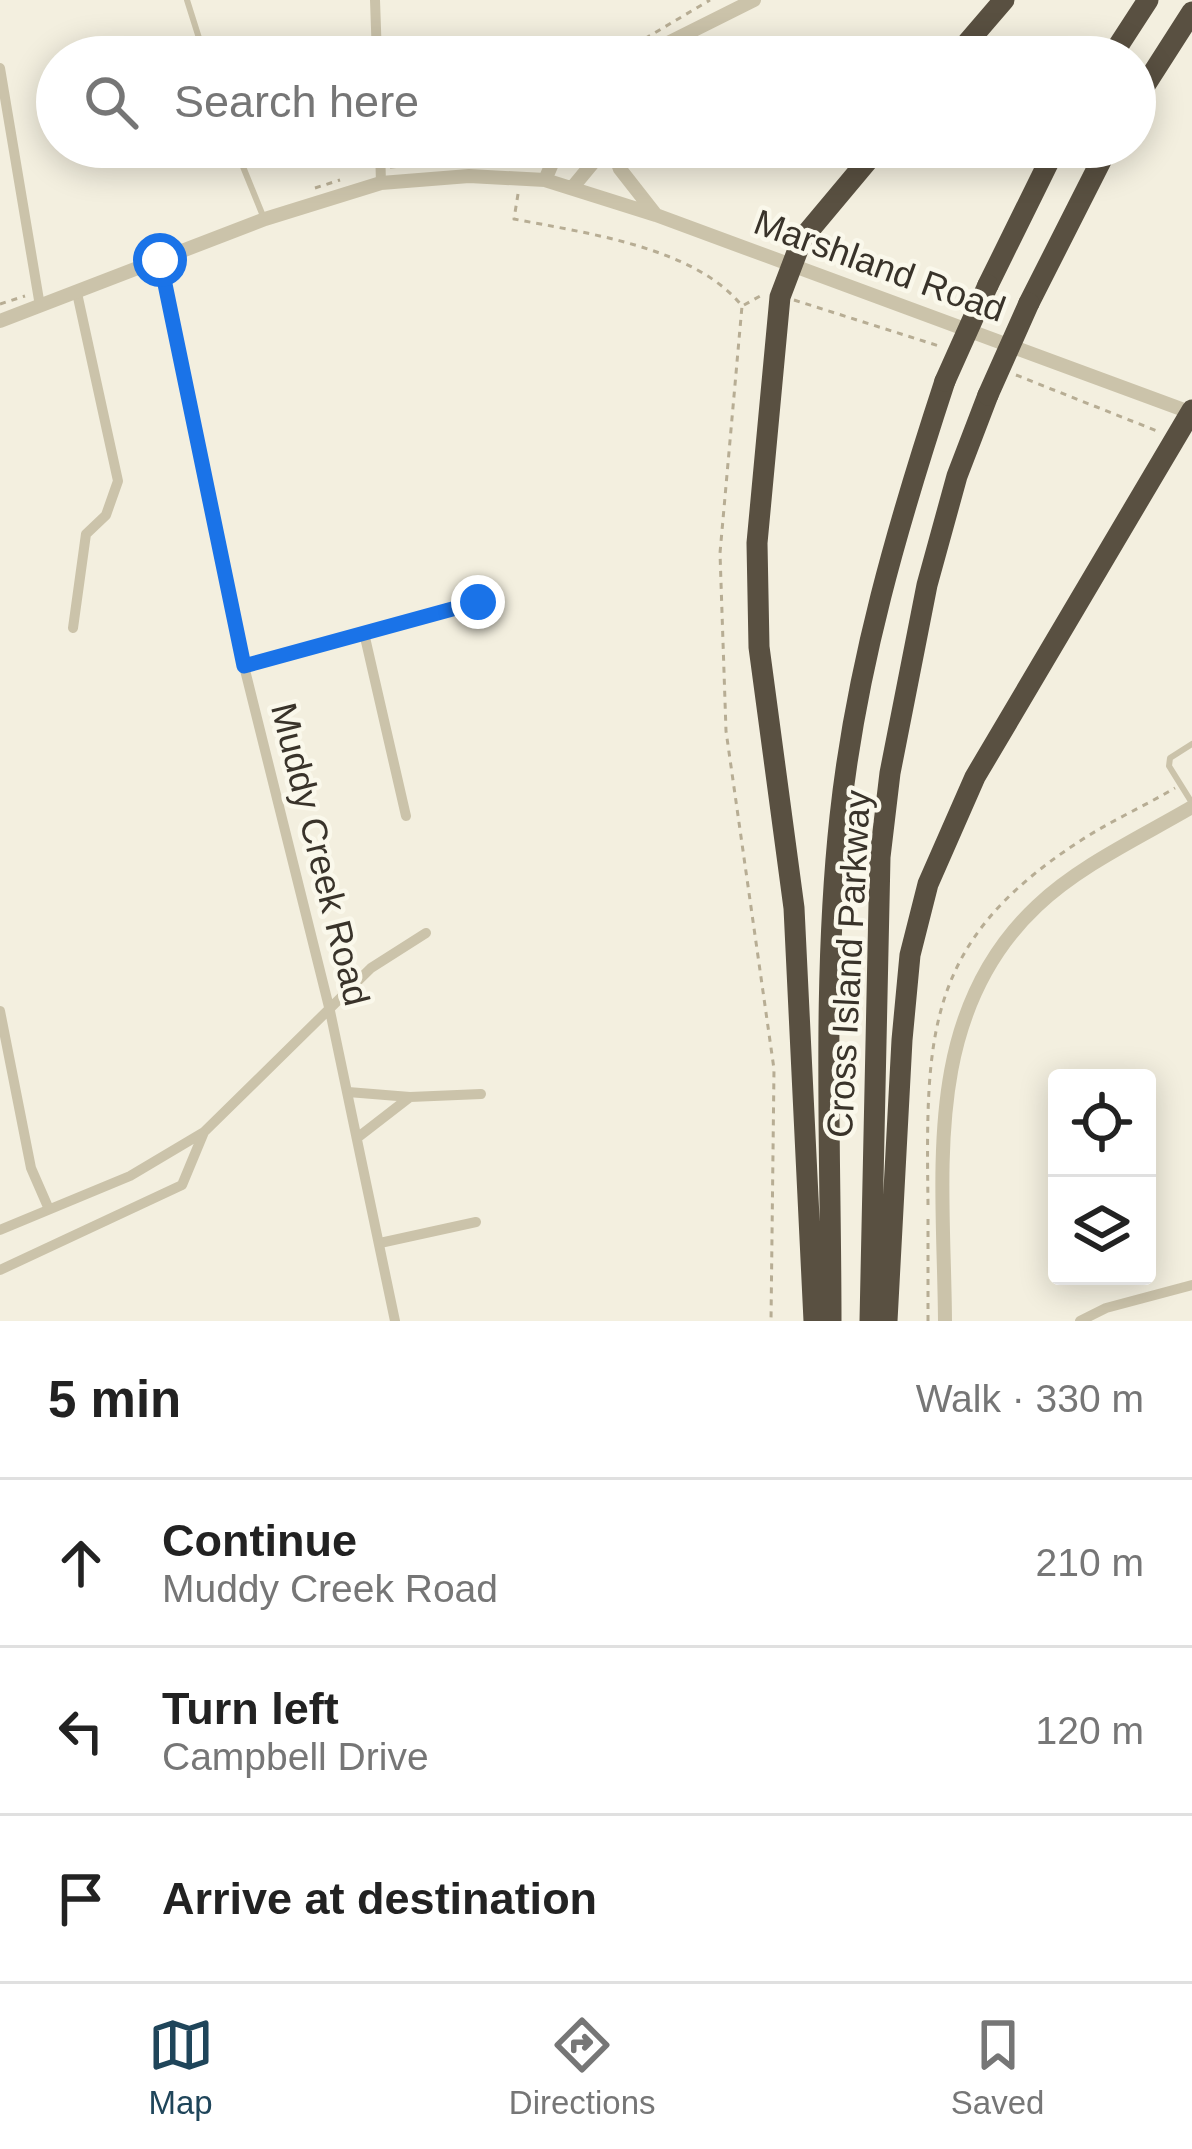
<!DOCTYPE html>
<meta charset="utf-8">
<style>
:root{--surface:#fff;--page:#f2f2f2;--text:#222;--muted:#767676;--line:#e0e0e0;--accent:#1f455a}
body{margin:0;font-family:Arial,sans-serif;background:var(--page);color:var(--text)}
.controls{position:absolute;right:36px;bottom:36px;display:grid;overflow:hidden;border-radius:12px;box-shadow:0 6px 30px #0003}
.controls button{width:108px;height:108px;display:grid;place-items:center;padding:0;border:0;border-bottom:3px solid var(--line);background:var(--surface);color:var(--text);font:60px sans-serif}
.stop{position:absolute;width:36px;height:36px;margin:-27px;border:9px solid #1a73e8;border-radius:50%;background:#fff}
.stop.end{background:#1a73e8;border-color:#fff;box-shadow:0 3px 12px #0008}
.list{margin:0;padding:0;list-style:none}
h2{display:flex;justify-content:space-between;align-items:center;height:156px;margin:0;padding:0 48px;font-size:51px}
h2 small{font-size:39px;font-weight:400;color:var(--muted)}
.list li{display:grid;grid-template-columns:78px 1fr auto;gap:36px;align-items:center;box-sizing:border-box;height:168px;padding:0 48px;border-top:3px solid var(--line)}
.list b{display:block;font-size:45px;white-space:nowrap}
.list p{margin:0;font-size:39px;white-space:nowrap;color:var(--muted)}
.list em{font-size:39px;font-style:normal;color:var(--muted)}
.icon{flex:none;width:66px;height:66px;fill:none;stroke:currentColor;stroke-width:2;stroke-linecap:round;stroke-linejoin:round}
.map{position:relative;flex:none;width:1192px;height:1321px;overflow:hidden}
.search{position:absolute;background:var(--surface);box-shadow:0 6px 30px #0003;left:36px;right:36px;top:36px;height:132px;display:flex;align-items:center;gap:30px;box-sizing:border-box;padding:0 42px;border-radius:66px;color:var(--muted);font-size:45px}
.sheet{height:660px;background:var(--surface)}
nav{display:flex;justify-content:space-around;align-items:center;box-sizing:border-box;height:168px;border-top:3px solid var(--line);background:var(--surface);font-size:33px;color:var(--muted)}
nav a{display:grid;justify-items:center;gap:6px}
nav .on{color:var(--accent)}
.map>svg:first-child{display:block}
.lines{fill:none;stroke-linecap:round;stroke-linejoin:round}
.path{stroke:#b7ad94;stroke-width:3;stroke-dasharray:6 6;stroke-linecap:butt}
.service{stroke:#cbc3aa;stroke-width:6}
.minor{stroke:#cbc3aa;stroke-width:10}
.tertiary{stroke:#cbc3aa;stroke-width:14}
.motorway{stroke:#595041;stroke-width:21}
.motorway-bridge{stroke:#595041;stroke-width:21}
.route{stroke:#1a73e8;stroke-width:15}
.labels{text-anchor:middle;stroke-width:9;stroke-linejoin:round;paint-order:stroke}
.street-label{font-size:36px;fill:#39332a;stroke:#faf8eb}
</style>
<div class="map">
<svg width="1192" height="1321" viewBox="0 0 1192 1321">
<rect width="100%" height="100%" fill="#f3efdf"/>
<g class="lines">
<path class="path" d="M614 57 710 0
M519 150 520 167
M390 167 466 160 524 147
M315 188 340 180
M518 194 514 219C585 233 695 247 742 306L720 553 726 731 774 1069 771 1321
M794 300 939 346
M0 304 25 296
M744 305 762 295
M1016 375 1157 431
M928 1205C926 1037 924 943 1077 843 1108 822 1143 807 1175 788
M928 1321V1215"/>
<path class="service" d="M187 0 205 57
M235 147 263 216
M1192 744 1170 758 1169 766 1192 803"/>
<path class="minor" d="M375 0 377 57
M0 68 40 306
M380 147 381 183
M160 260 244 666 330 1011 395 1321
M73 628 86 534 106 515 118 481 77 293
M364 633 406 816
M244 666 478 602
M0 1011 31 1168 48 1207
M348 1092 410 1097
M357 1138 410 1097 481 1094
M0 1230 130 1176 204 1132 371 968 426 933
M380 1243 476 1222
M0 1270 182 1185 204 1132
M1080 1321 1106 1308 1192 1285"/>
<path class="tertiary" d="M640 57 754 0
M612 147 620 169 656 215
M545 180 559 147
M572 188 606 147
M0 321 265 219 381 183 469 176 545 180 656 215 1192 413
M945 1321C944 1175 920 1016 1037 906 1080 865 1141 837 1192 807"/>
<path class="motorway" d="M955 57 1004 0
M1111 57 1148 0
M1135 101 1192 12
M988 285 1056 147
M1029 303 1108 147
M814 1321 794 908 759 647 757 543 780 297 802 239 879 147
M831 1321C831 1154 822 984 840 817 856 667 898 524 945 381
M870 1321 880 857 890 773 927 585 957 476 988 395
M887 1321 902 1040 910 955 928 884 975 777 1192 410"/>
<path class="motorway-bridge" d="M945 381 988 285
M988 395 1029 303"/>
</g>
<g class="lines">
<path class="route" d="M160 260 244 666 478 602"/>
</g>
<g class="labels">
<g class="street-label">
<text transform="translate(880 265) rotate(20)" y="13">Marshland Road</text>
<text transform="translate(321 854) rotate(76)" y="13">Muddy Creek Road</text>
<text transform="translate(848 964) rotate(-87)" y="13">Cross Island Parkway</text>
</g>
</g>
</svg>
<div class="controls">
<button><svg class="icon" aria-label="locate" viewBox="0 0 24 24"><circle cx="12" cy="12" r="6"/><path d="M12 2v4M12 18v4M2 12h4M18 12h4"/></svg></button>
<button><svg class="icon" aria-label="layers" viewBox="0 0 24 24"><path d="M12 4l9 5-9 5-9-5zM3 14l9 5 9-5"/></svg></button>
</div>
<div class="stop" style="left:160px;top:260px"></div>
<div class="stop end" style="left:478px;top:602px"></div>
<div class="search"><svg class="icon" aria-label="search" viewBox="0 0 24 24"><circle cx="10" cy="10" r="6"/><path d="M15 15l6 6"/></svg>Search here</div>
</div>
<section class="sheet">
<h2>5 min<small>Walk · 330 m</small></h2>
<ul class="list">
<li><svg class="icon" aria-label="ahead" viewBox="0 0 24 24"><path d="M12 20V5M6 11l6-6 6 6"/></svg><div><b>Continue</b><p>Muddy Creek Road</p></div><em>210 m</em></li>
<li><svg class="icon" aria-label="left" viewBox="0 0 24 24"><path d="M17 20v-9H6M10 6l-5 5 5 5"/></svg><div><b>Turn left</b><p>Campbell Drive</p></div><em>120 m</em></li>
<li><svg class="icon" aria-label="arrive" viewBox="0 0 24 24"><path d="M6 21V4h12l-3 4 3 4H6"/></svg><div><b>Arrive at destination</b></div></li>
</ul>
</section>
<nav>
<a class="on"><svg class="icon" aria-label="map" viewBox="0 0 24 24"><path d="M3 6l6-2 6 2 6-2v14l-6 2-6-2-6 2zM9 4v14M15 6v14"/></svg>Map</a>
<a><svg class="icon" aria-label="directions" viewBox="0 0 24 24"><path d="M12 3l9 9-9 9-9-9zM9 14v-3h6M13 9l2 2-2 2"/></svg>Directions</a>
<a><svg class="icon" aria-label="saved" viewBox="0 0 24 24"><path d="M7 4h10v16l-5-4-5 4z"/></svg>Saved</a>
</nav>
